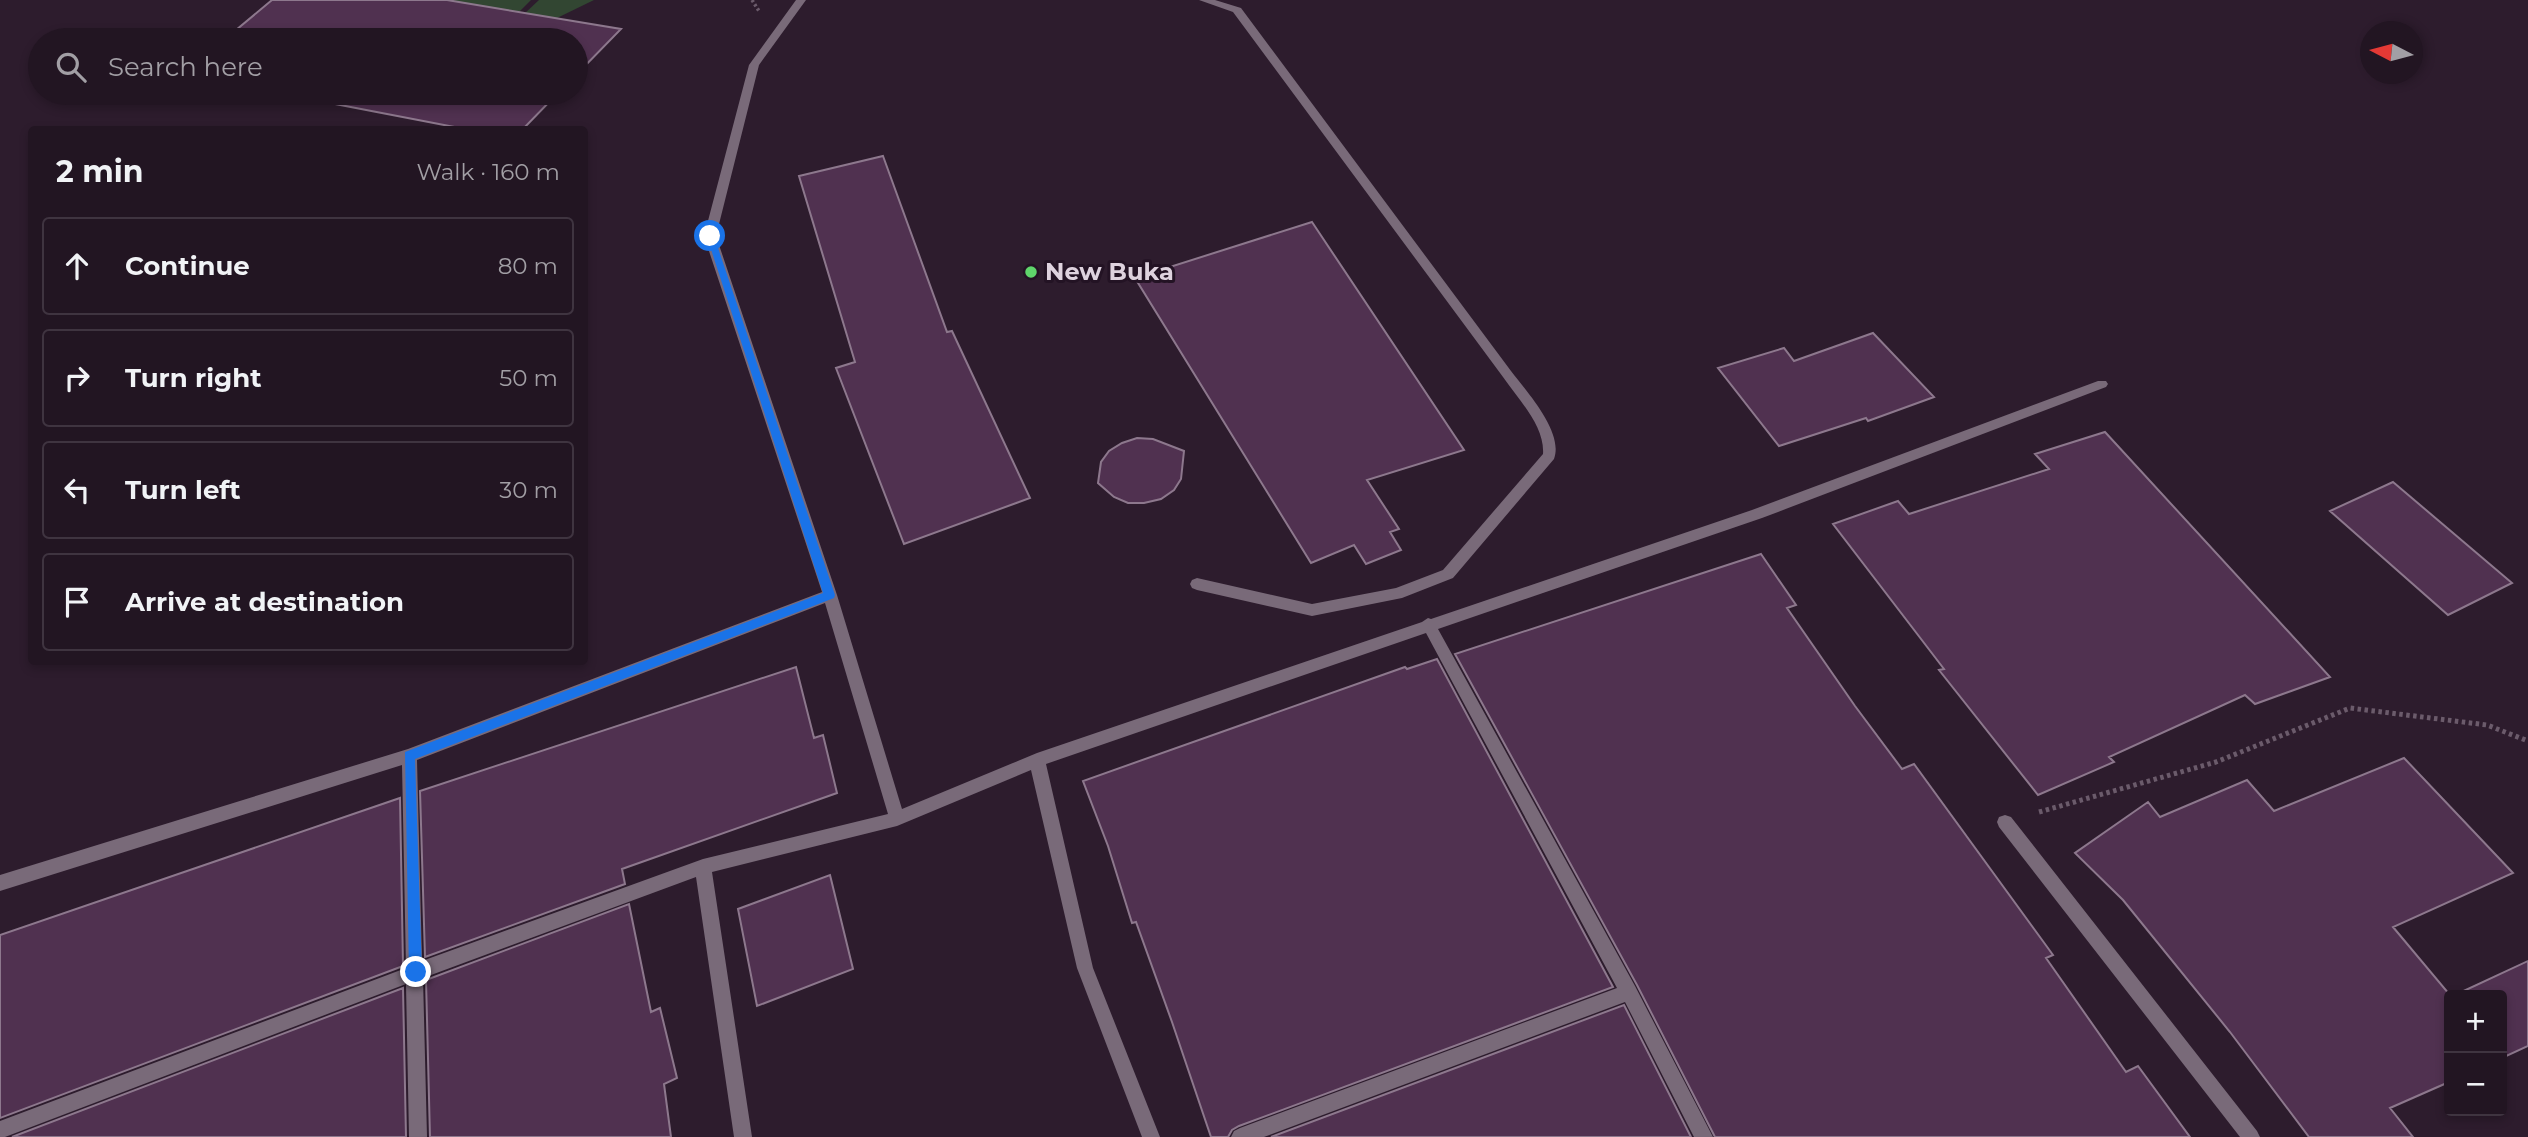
<!DOCTYPE html>
<meta charset="utf-8">
<style>
:root{--surface:#221522;--page:#2a1e2a;--text:#f1f3f6;--muted:#a29fa5;--line:#3f3440}
body{margin:0;font-family:Montserrat,sans-serif;background:var(--page);color:var(--text)}
.controls{position:absolute;right:21px;bottom:21px;display:grid;overflow:hidden;border-radius:7px;box-shadow:0 4px 10px #0003}
.controls button{width:63px;height:63px;display:grid;place-items:center;padding:0;border:0;border-bottom:2px solid var(--line);background:var(--surface);color:var(--text);font:35px sans-serif}
.compass{position:absolute;left:2360px;top:21px;width:63px;height:63px;border-radius:50%;background:var(--surface);box-shadow:0 4px 10px #0003;rotate:276deg}
.stop{position:absolute;width:21px;height:21px;margin:-16px;border:5px solid #1a73e8;border-radius:50%;background:#fff}
.stop.end{background:#1a73e8;border-color:#fff;box-shadow:0 2px 7px #0008}
.list{margin:0;padding:0;list-style:none}
h2{display:flex;justify-content:space-between;align-items:center;height:91px;margin:0;padding:0 28px;font-size:30px}
h2 small{font-size:23px;font-weight:400;color:var(--muted)}
.list li{display:grid;grid-template-columns:46px 1fr auto;gap:21px;align-items:center;box-sizing:border-box;height:98px;margin:0 14px 14px;padding:0 14px;border:2px solid var(--line);border-radius:7px}
.list b{display:block;font-size:26px;white-space:nowrap}
.list em{font-size:23px;font-style:normal;color:var(--muted)}
.icon{flex:none;width:38px;height:38px;fill:none;stroke:currentColor;stroke-width:2;stroke-linecap:round;stroke-linejoin:round}
.map{position:relative;flex:none;width:2528px;height:1137px;overflow:hidden}
.search{position:absolute;background:var(--surface);box-shadow:0 4px 10px #0003;left:28px;top:28px;width:560px;height:77px;display:flex;align-items:center;gap:18px;box-sizing:border-box;padding:0 24px;border-radius:38px;color:var(--muted);font-size:26px}
.panel{position:absolute;background:var(--surface);box-shadow:0 4px 10px #0003;left:28px;top:126px;width:560px;height:539px;border-radius:7px}
.map>svg:first-child{display:block}
.green{fill:#324632}
.building{fill:#503150;stroke:#8d788d;stroke-width:2}
.lines{fill:none;stroke-linecap:round;stroke-linejoin:round}
.path-far1{stroke:#6b5b6b;stroke-width:3.5;stroke-dasharray:2.5 2.5;stroke-linecap:butt}
.path{stroke:#6b5b6b;stroke-width:5;stroke-dasharray:3.5 3.5;stroke-linecap:butt}
.lane{fill:#796a79;fill-rule:evenodd}
.street{fill:#796a79;fill-rule:evenodd}
.route{fill:#1a73e8}
.poi-dot{fill:#5fd56b;stroke:#231324;stroke-width:2.5}
.labels{text-anchor:middle;stroke-width:6;stroke-linejoin:round;paint-order:stroke}
.poi-label{font-size:24px;font-weight:bold;fill:#ded2de;stroke:#231324;text-anchor:start}
</style>
<div class="map">
<svg width="2528" height="1137" viewBox="0 0 2528 1137">
<rect width="100%" height="100%" fill="#2d1c2d"/>
<path class="green" d="M413 0H531L514 17Z
M539 0H594L557 18 523 15Z"/>
<path class="building" d="M272 0H447L621 29 576 75V40H224Z
M278 93H558L522 130H470Z
M883 156 947 332 952 331 1030 498 904 544 836 368 855 362 799 176Z
M1312 222 1464 450 1367 480 1399 529 1390 532 1401 550 1366 564 1354 545 1311 563 1135 278Z
M1873 333 1934 397 1868 421 1866 418 1779 446 1718 368 1784 348 1794 361Z
M2105 432 2330 677 2255 704 2245 695 2109 757 2114 762 2038 795 1939 670 1944 669 1833 524 1898 501 1909 514 2049 469 2035 454Z
M1137 438 1153 439 1184 451 1181 479 1174 490 1161 499 1144 503H1128L1114 497 1098 483 1101 462 1109 451 1122 443Z
M2393 482 2512 583 2448 615 2330 511Z
M1761 554 1796 605 1787 608 1855 706 1902 769 1914 764 2053 955 2046 958 2126 1072 2138 1066 2190 1137H1715L1637 985 1455 654Z
M1437 659 1613 987 1239 1126 1232 1130 1228 1137H1211L1172 1022 1136 922 1132 923 1108 846 1083 781 1405 667 1407 669Z
M796 667 814 738 823 735 837 793 622 869 625 884 425 957 420 791Z
M2404 758 2513 873 2393 927 2450 995 2449 1082 2390 1108 2413 1137H2309L2230 1032 2123 900 2075 853 2148 802 2160 817 2247 780 2274 811Z
M400 798 403 966 0 1118V935Z
M830 875 853 969 757 1006 738 909Z
M629 904 651 1012 660 1008 677 1078 664 1084 671 1137H430L426 980Z
M2528 961V1046L2502 1058V995H2455Z
M403 988 406 1137H12Z
M1624 1005 1691 1137H1271Z"/>
<g class="lines">
<path class="path-far1" d="M752 0 759 11"/>
<path class="path" d="M2039 812 2216 762 2350 708 2487 725 2528 741"/>
<path class="lane" d="M1199 0H1215L1241 8 1511 371C1527 392 1564 432 1554 459L1453 578 1402 598 1312 616 1197 590 1192 588 1190 584 1192 580 1197 578 1312 604 1396 588 1443 570 1543 454C1545 426 1518 399 1503 377L1233 12Z"/>
<path class="street" d="M796 0H806L759 65 716 236 837 595 902 809 1037 753 1422 622 1428 618 1431 619 1752 510 2098 381H2106L2108 384 2106 387 1762 518 1438 629 1635 986 1713 1137H1694L1625 1002 1264 1137H1231L1234 1131 1240 1128 1617 988 1426 633 1046 764 1093 968 1160 1137H1142L1077 968 1031 770 897 826 712 872 752 1137H734L696 877 423 978 427 1137H409L406 984 5 1137H0V1121L406 968 402 765 0 891V875L408 749 822 592 704 236 749 65ZM825 603 888 814 703 859 422 961 417 760Z
M2005 815 2011 817 2257 1131 2260 1137H2240L1999 827 1997 822 1999 817Z"/>
</g>
<path class="route" d="M706 234 714 236 835 595 834 598 415 759 422 972 416 978 409 972 405 752 823 593Z"/>
<circle class="poi-dot" cx="1031" cy="272" r="7"/>
<g class="labels">
<g class="poi-label">
<text x="1045" y="280">New Buka</text>
</g>
</g>
</svg>
<div class="controls">
<button>+</button>
<button>−</button>
</div>
<svg class="compass" viewBox="-18 -18 36 36"><path d="M0-13l5 13h-10z" fill="#e53935"/><path d="M0 13l5-13h-10z" fill="#a29fa5"/></svg>
<div class="stop" style="left:710px;top:236px"></div>
<div class="stop end" style="left:416px;top:972px"></div>
<div class="search"><svg class="icon" aria-label="search" viewBox="0 0 24 24"><circle cx="10" cy="10" r="6"/><path d="M15 15l6 6"/></svg>Search here</div>
<section class="panel">
<h2>2 min<small>Walk · 160 m</small></h2>
<ul class="list">
<li><svg class="icon" aria-label="ahead" viewBox="0 0 24 24"><path d="M12 20V5M6 11l6-6 6 6"/></svg><div><b>Continue</b></div><em>80 m</em></li>
<li><svg class="icon" aria-label="right" viewBox="0 0 24 24"><path d="M7 20v-9h11M14 6l5 5-5 5"/></svg><div><b>Turn right</b></div><em>50 m</em></li>
<li><svg class="icon" aria-label="left" viewBox="0 0 24 24"><path d="M17 20v-9H6M10 6l-5 5 5 5"/></svg><div><b>Turn left</b></div><em>30 m</em></li>
<li><svg class="icon" aria-label="arrive" viewBox="0 0 24 24"><path d="M6 21V4h12l-3 4 3 4H6"/></svg><div><b>Arrive at destination</b></div></li>
</ul>
</section>
</div>
